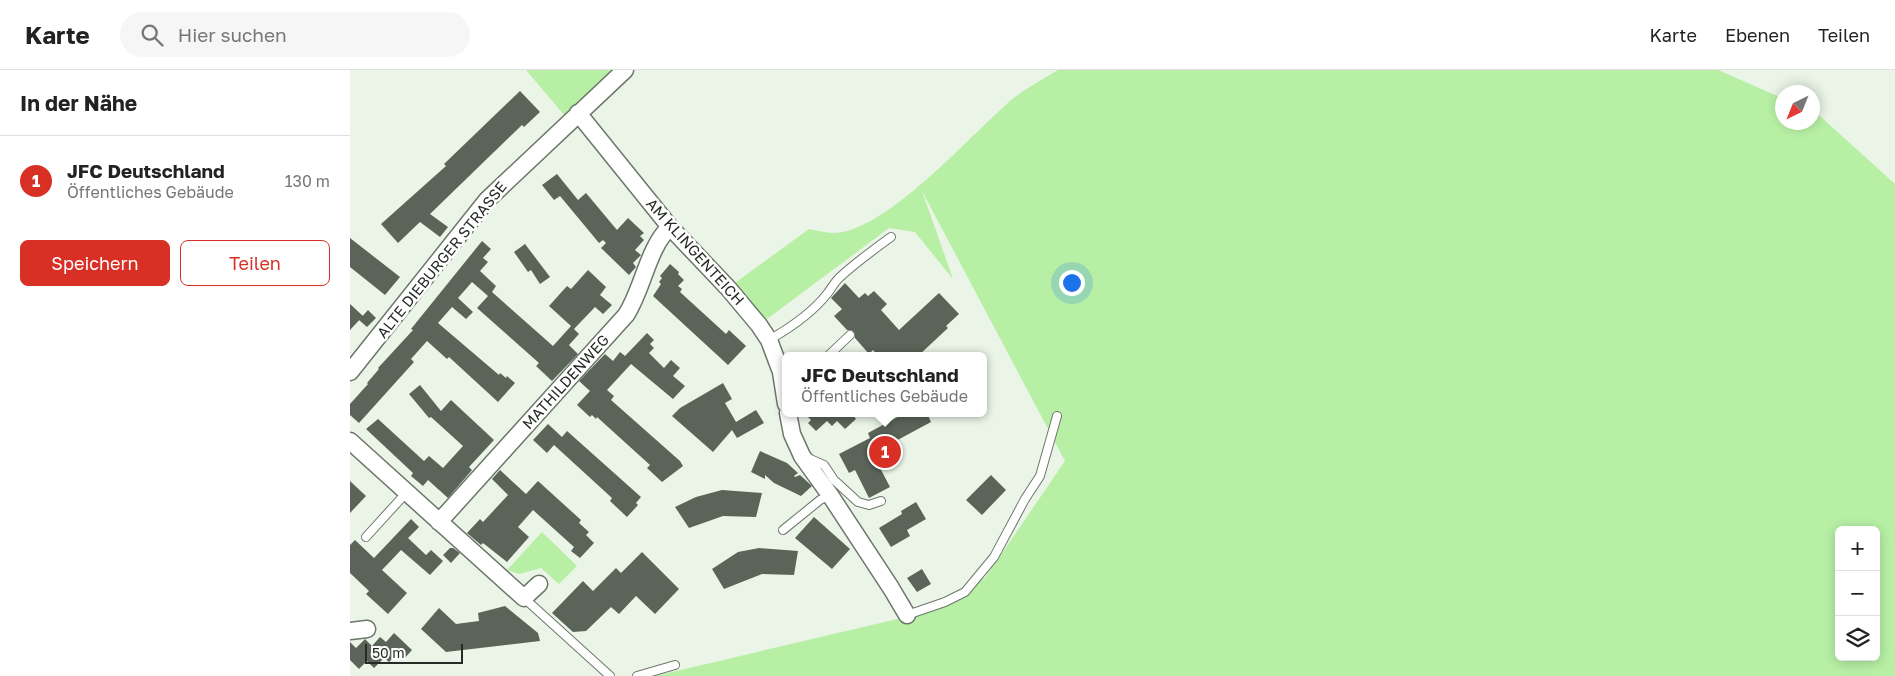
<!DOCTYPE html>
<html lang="de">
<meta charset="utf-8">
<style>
:root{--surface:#fff;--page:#f6f6f6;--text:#222;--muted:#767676;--line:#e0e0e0;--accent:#d93025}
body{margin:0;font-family:"Golos Text",sans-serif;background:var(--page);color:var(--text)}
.controls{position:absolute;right:15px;bottom:15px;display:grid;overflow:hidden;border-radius:8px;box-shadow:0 2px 12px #0003}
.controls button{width:45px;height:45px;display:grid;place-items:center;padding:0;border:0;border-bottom:1px solid var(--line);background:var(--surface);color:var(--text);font:25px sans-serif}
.compass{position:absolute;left:1425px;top:15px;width:45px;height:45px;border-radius:50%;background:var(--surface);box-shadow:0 2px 12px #0003;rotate:223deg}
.scale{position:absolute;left:15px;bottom:12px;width:98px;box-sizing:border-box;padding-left:5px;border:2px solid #272b26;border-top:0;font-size:14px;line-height:18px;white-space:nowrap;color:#272b26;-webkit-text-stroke:4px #fff;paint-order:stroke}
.you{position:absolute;left:721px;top:212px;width:18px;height:18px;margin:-12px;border:4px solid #fff;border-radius:50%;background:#1a73e8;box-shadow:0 0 0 8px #1a73e833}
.badge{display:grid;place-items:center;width:32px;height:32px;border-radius:50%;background:var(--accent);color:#fff;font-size:16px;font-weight:700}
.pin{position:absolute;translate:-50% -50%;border:2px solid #fff;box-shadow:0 1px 5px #0006}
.popup{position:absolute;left:432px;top:282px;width:205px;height:65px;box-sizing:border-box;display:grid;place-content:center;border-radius:8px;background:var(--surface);filter:drop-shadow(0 1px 4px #0005);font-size:16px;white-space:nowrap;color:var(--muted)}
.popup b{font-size:19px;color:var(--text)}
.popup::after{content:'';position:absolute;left:50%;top:100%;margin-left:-10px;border:10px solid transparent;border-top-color:var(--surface)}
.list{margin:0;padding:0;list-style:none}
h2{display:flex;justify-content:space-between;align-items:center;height:65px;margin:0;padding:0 20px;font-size:21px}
h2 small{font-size:16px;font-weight:400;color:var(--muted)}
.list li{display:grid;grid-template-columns:32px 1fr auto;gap:15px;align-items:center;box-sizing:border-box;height:90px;padding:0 20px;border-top:1px solid var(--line)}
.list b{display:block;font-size:19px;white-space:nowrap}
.list p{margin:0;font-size:16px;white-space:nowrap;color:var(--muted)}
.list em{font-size:16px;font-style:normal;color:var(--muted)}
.actions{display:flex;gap:10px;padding:15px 20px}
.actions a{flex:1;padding:11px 0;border:1px solid var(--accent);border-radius:8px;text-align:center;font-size:18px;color:var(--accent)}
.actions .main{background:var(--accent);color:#fff}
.icon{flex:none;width:28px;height:28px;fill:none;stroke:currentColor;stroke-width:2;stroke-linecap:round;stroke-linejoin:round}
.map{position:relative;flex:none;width:1545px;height:606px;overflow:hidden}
header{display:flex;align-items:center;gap:30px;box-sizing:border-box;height:70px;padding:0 25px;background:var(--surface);border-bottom:1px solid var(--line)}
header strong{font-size:24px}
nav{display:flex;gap:28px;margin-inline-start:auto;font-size:18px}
.search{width:350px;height:45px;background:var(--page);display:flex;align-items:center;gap:12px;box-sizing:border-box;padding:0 18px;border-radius:28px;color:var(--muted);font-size:19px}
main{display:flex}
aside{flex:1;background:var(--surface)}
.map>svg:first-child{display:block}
.green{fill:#b7efa5;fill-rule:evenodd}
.building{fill:#5a6458}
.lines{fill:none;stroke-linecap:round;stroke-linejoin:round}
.service-casing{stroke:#6d766a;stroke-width:10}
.minor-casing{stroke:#6d766a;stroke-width:19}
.service{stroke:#fff;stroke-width:8}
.minor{stroke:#fff;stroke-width:16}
.labels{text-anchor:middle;stroke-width:5;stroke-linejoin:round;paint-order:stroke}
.street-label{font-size:15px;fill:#272b26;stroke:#fff}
</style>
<header>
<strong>Karte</strong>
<div class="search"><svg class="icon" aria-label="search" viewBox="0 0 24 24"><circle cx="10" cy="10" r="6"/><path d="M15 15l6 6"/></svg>Hier suchen</div>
<nav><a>Karte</a><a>Ebenen</a><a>Teilen</a></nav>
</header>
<main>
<aside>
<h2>In der Nähe<small></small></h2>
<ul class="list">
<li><span class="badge">1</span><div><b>JFC Deutschland</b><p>Öffentliches Gebäude</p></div><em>130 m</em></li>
</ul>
<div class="actions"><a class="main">Speichern</a><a>Teilen</a></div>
</aside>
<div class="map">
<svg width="1545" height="606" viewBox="0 0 1545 606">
<rect width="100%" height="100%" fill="#eaf5e7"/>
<path class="green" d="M176 0H275L220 52Z
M708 0H1368L1432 28V52H1462L1463 42 1471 47 1545 114V606H305L556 547 635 508 715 391 572 121 603 209 565 162 539 158 409 255 378 218 459 159C468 161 477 163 486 163 538 159 620 66 660 31 674 19 692 10 708 0ZM1489 460H1526V587H1489Z
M192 462 227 496 209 514 191 498 169 504 157 500Z"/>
<path class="building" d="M170 21 190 42 174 57 172 55 80 144 98 157 90 167 70 152 48 173 31 154 96 96 94 94Z
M207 104 228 130 236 123 267 160 278 148 294 163 290 166 294 170 285 180 291 185 283 193 286 197 279 205 251 178 256 173 253 170 249 173 210 126 204 130 192 115Z
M0 168 50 207 35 225 0 197Z
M132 171 141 179 133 188 138 192 130 201 146 216 142 222 203 276 221 256 199 236 217 216 221 219 238 200 256 217 250 225 262 235 253 244 245 237 224 259 229 264 219 275 228 284 202 311 186 296 189 293 127 238 138 226 122 212 108 228 123 242 116 249 102 237 88 253 149 305 150 303 156 308 157 306 165 313 148 332 99 287 97 289 77 271 61 289 64 292 9 353 0 345V334L18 314 17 313 29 299 28 298 63 260 61 259Z
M175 174 200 207 190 214 181 200 178 202 164 182Z
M320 194 329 202 328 204 334 210 328 216 332 219 330 222 376 264 379 260 396 276 378 295 303 226 311 214 309 212 312 208 310 206Z
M495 213 509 228 515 223 518 226 524 221 537 234 531 240 549 260 589 223 609 244 596 256 598 258 568 286H528L523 280 519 284 505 268 504 262 501 260H497L484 246 492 239 481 228Z
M0 234 13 246 0 260Z
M18 240 26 248 17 257 9 250Z
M297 263 304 270 300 274 304 278 299 283 314 298 321 290 330 298 323 306 335 316 323 329 281 294 257 320 264 326 261 330 330 391 333 396 312 412 297 398 300 395 247 347 246 349 242 345 240 347 227 335 240 321 229 311 255 284 263 291 270 282 275 286Z
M373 313 382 329 375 333 386 352 406 340 414 353 387 368 382 360 363 382 322 346 330 338Z
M70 315 91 341 101 330 144 370 119 397 122 400 98 428 78 410 73 416 61 406 63 403 16 359 28 349 74 391 79 386 93 398 113 376 81 347 79 348 59 324Z
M454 343H501L506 349 495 359 487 351 482 356 477 351 466 361 458 353 461 350Z
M555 343H577L581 352 542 373 548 384 528 394 540 417 519 428 505 400 499 403 489 384 520 368 518 363Z
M198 354 212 367 217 361 291 427 286 433 288 435 277 447 260 431 262 428 204 375 197 383 183 370Z
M410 381 437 393 448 403 444 406 445 407 450 405 462 416 451 426 424 413 415 405V409L401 402Z
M150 400 176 424 188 411 231 450 229 453 239 462 236 465 244 473 230 488 221 481 224 477 183 440 168 457 179 467 157 492 133 473 131 475 117 463 130 449 133 452 158 425 142 409Z
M641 405 656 420 632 445 616 430Z
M0 411 16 426 0 443Z
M372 420 412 423 406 447 373 446 339 458 325 437 346 427Z
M566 432 576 449 557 460 560 466 541 477 529 458 552 444 551 441Z
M464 447 500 479 482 499 445 468Z
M61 449 69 457 58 468 76 485 81 480 93 491 80 505 51 480 32 500 57 523 38 544 16 524 19 521 0 503V475L5 470 24 488Z
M100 478H103L110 483 101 493 93 485Z
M409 478 448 481 444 505 412 504 374 519 362 499 388 482Z
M292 482 329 519 305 544 286 526 269 544 261 537 236 561 223 562 202 543 233 511 243 521 266 498 271 503Z
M572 499 581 514 567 522 557 508Z
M155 536 188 563 190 571 96 582 71 559 89 538 106 554 129 551 128 543Z
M44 563 62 580 53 590 47 584 39 592 34 588 24 598 17 591 9 599 0 590V572L6 578 15 569 22 576 30 567 36 572Z"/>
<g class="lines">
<g class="service-casing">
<path id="service" d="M419 270C440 258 462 243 477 224 481 219 484 213 489 208 505 193 523 180 541 167
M478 286 500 265
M458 388 474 395 484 410 508 432 519 435 531 431
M433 460 470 430 480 425
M16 467 57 422
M174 528 260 606
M557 545 595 532 615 522 644 487 675 429 690 406 707 346
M287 606 325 595"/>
</g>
<g class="minor-casing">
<path id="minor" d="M228 43 320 157 378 218 409 255 419 270 431 302 436 334
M0 302 137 130 275 0
M438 343 442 364 452 386 480 425 541 518 557 545
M0 371 174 528 189 514
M89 452 276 245C293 219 298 177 320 157
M0 561 17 559"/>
</g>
<use href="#service" class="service"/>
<use href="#minor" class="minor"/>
</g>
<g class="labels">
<g class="street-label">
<text transform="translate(345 182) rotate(48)" y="5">AM KLINGENTEICH</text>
<text transform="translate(92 190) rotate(-51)" y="5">ALTE DIEBURGER STRASSE</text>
<text transform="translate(216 312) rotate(-48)" y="5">MATHILDENWEG</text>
</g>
</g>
</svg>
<div class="controls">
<button>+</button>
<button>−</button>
<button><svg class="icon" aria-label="layers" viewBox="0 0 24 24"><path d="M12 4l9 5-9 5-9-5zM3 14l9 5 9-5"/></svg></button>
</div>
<svg class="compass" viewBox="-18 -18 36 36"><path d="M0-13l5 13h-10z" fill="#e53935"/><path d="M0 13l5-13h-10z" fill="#767676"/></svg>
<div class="scale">50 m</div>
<div class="you"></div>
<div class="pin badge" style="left:535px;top:382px">1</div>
<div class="popup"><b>JFC Deutschland</b>Öffentliches Gebäude</div>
</div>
</main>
